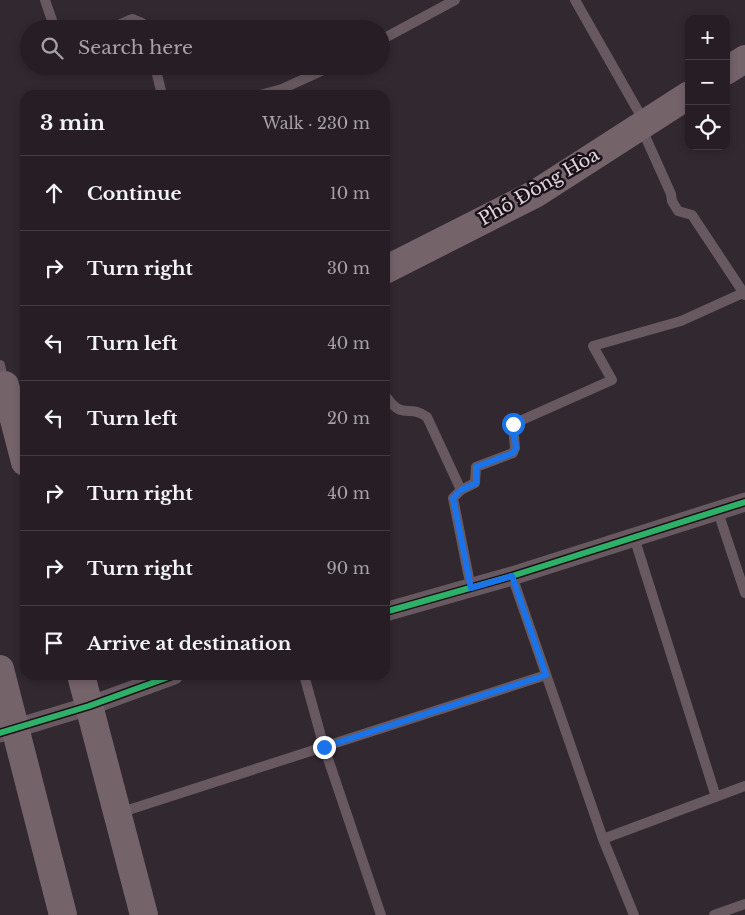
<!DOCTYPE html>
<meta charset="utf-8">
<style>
:root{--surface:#261e24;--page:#322b31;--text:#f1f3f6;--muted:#a4a2a6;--line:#423c41}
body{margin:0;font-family:"Libre Baskerville",serif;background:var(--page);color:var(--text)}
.controls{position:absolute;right:15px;top:15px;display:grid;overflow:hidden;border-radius:10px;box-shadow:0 2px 8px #0003}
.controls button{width:45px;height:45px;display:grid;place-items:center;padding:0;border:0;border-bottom:1px solid var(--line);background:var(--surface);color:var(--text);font:25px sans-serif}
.stop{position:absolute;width:15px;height:15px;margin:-11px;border:4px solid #1a73e8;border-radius:50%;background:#fff}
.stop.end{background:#1a73e8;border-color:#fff;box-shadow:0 1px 5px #0008}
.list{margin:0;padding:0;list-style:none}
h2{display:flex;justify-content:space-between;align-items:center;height:65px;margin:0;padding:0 20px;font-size:21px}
h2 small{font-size:16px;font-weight:400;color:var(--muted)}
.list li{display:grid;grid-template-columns:32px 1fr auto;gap:15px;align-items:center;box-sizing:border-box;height:75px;padding:0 20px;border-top:1px solid var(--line)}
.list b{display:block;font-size:19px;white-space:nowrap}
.list em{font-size:16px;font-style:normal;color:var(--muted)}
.icon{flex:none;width:28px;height:28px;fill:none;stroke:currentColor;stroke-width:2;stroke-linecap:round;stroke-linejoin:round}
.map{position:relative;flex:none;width:745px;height:915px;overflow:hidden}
.search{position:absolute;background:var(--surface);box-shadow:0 2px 8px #0003;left:20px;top:20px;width:370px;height:55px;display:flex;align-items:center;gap:12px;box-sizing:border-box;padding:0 18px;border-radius:28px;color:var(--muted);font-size:19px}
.panel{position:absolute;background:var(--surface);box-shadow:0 2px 8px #0003;left:20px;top:90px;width:370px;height:590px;border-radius:15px}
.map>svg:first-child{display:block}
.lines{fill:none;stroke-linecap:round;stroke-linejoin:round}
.lane{stroke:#68585f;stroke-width:10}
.street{stroke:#68585f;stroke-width:19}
.secondary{stroke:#75636a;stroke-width:28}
.cycleway-casing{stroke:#191117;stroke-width:9}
.cycleway{stroke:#2db169;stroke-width:6}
.route{stroke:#1a73e8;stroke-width:6}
.labels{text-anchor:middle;stroke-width:5;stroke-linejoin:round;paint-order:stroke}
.street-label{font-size:18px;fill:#e0d4dd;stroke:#191117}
</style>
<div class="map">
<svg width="745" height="915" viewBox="0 0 745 915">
<rect width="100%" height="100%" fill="#322830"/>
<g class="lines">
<path class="lane" d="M45 0 55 29
M575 0 645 123V136L671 194 672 201 678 211 692 215 745 295
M109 29 132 19 142 23 145 29
M381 40 455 0
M155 66 162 95
M260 95 282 89 332 66
M0 365 4 383
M385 395C403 422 408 403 427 417L461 490
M718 512 745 593
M634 537 716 797
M512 576 603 839 634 915
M471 588 453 498 461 490 475 483 476 467 513 453 515 448 513 424 612 380 593 346 681 321 743 293
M304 675 324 747 381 915
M119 813 546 675
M603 839 745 786
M714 915 745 904"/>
<path class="street" d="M385 612 512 576 745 502
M0 733 89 706 174 675"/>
<path class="secondary" d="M726 71 745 59
M385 270 535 194 689 95
M5 385 25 462
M0 669 63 915
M81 675 144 915"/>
<g class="cycleway-casing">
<path id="cycleway" d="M385 612 512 576 745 502
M0 733 89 706 174 675"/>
</g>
<use href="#cycleway" class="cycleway"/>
</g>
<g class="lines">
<path class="route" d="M324 747 546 675 512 576 471 588 453 498 461 490 476 483V467L513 453 516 448 513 424"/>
</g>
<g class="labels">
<g class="street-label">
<text transform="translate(539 187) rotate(-30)" y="6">Phố Đồng Hòa</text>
</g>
</g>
</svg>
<div class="controls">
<button>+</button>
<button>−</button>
<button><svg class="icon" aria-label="locate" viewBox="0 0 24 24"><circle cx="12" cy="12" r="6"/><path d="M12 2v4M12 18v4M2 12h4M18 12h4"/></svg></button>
</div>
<div class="stop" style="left:513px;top:424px"></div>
<div class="stop end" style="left:324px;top:747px"></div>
<div class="search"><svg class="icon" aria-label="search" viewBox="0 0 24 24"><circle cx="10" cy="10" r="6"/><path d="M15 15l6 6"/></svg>Search here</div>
<section class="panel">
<h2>3 min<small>Walk · 230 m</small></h2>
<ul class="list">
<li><svg class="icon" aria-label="ahead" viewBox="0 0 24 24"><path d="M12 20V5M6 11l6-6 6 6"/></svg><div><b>Continue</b></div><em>10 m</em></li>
<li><svg class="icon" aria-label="right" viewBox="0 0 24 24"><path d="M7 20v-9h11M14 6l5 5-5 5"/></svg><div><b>Turn right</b></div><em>30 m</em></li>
<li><svg class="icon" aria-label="left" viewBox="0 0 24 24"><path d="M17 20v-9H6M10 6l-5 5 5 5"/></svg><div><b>Turn left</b></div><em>40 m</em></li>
<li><svg class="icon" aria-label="left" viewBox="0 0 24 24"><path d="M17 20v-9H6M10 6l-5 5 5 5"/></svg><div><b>Turn left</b></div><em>20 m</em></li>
<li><svg class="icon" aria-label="right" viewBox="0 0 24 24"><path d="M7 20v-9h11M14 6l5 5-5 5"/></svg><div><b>Turn right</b></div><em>40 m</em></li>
<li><svg class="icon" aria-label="right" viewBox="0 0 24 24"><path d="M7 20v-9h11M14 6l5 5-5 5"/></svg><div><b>Turn right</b></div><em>90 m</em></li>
<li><svg class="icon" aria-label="arrive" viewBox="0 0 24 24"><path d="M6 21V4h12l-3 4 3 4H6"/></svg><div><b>Arrive at destination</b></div></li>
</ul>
</section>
</div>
